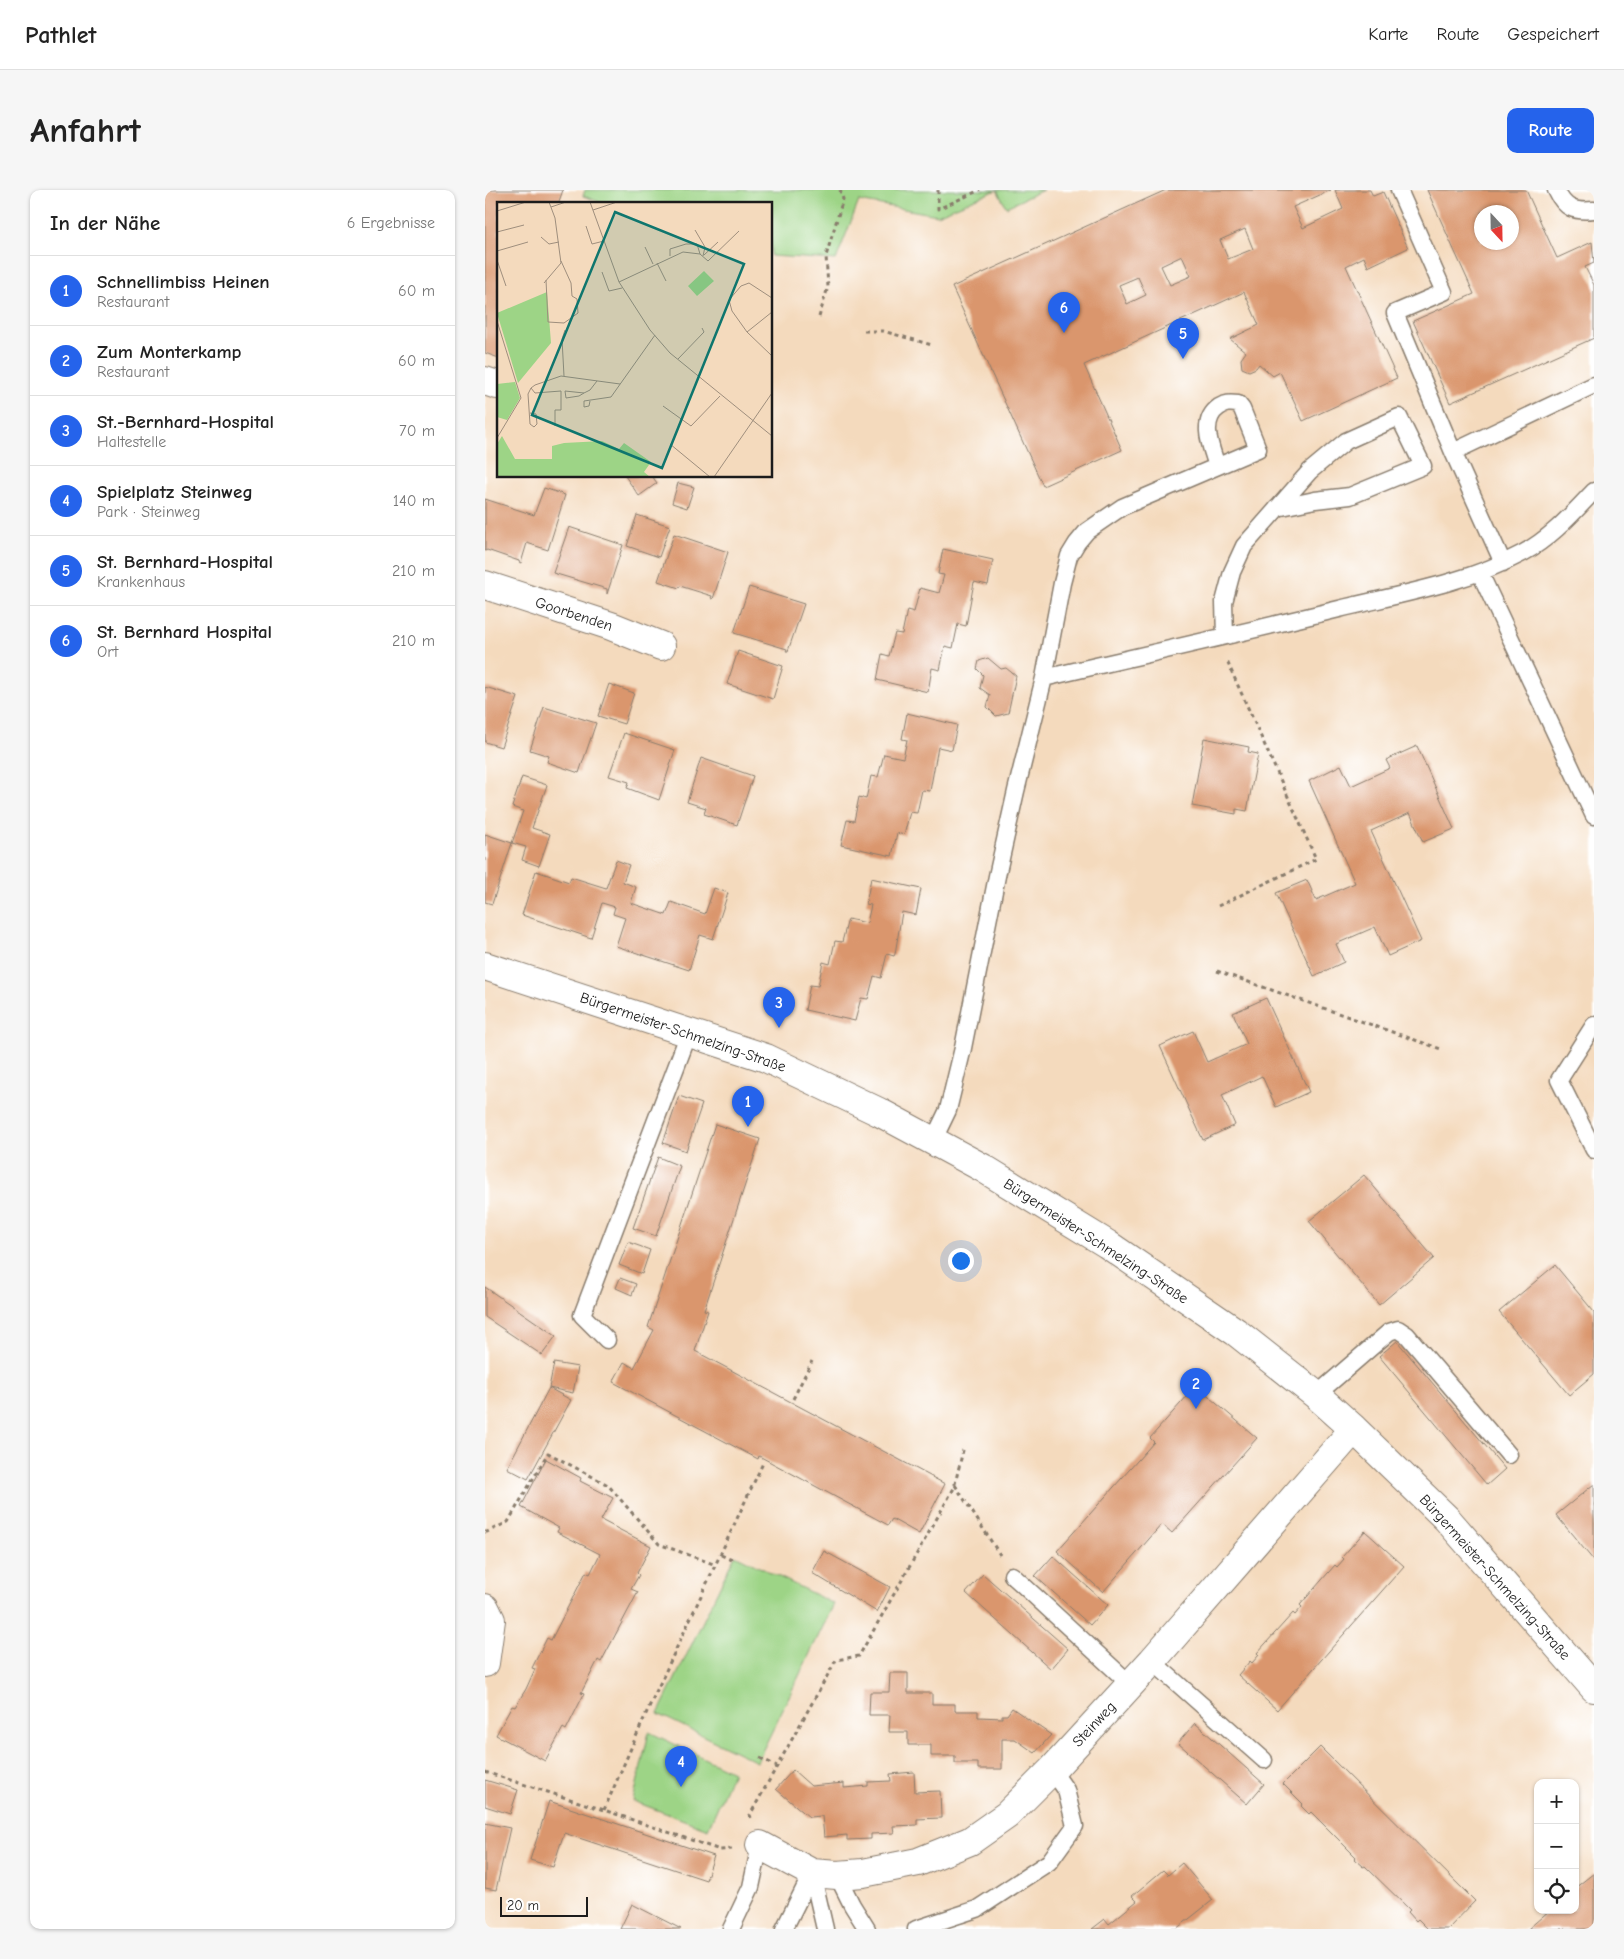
<!DOCTYPE html>
<html lang="de">
<meta charset="utf-8">
<style>
:root{--surface:#fff;--page:#f6f6f6;--text:#222;--muted:#767676;--line:#e0e0e0;--accent:#2563eb}
body{margin:0;font-family:"Comic Neue",sans-serif;background:var(--page);color:var(--text)}
.controls{position:absolute;right:15px;bottom:15px;display:grid;overflow:hidden;border-radius:10px;box-shadow:0 1px 4px #0004}
.controls button{width:45px;height:45px;display:grid;place-items:center;padding:0;border:0;border-bottom:1px solid var(--line);background:var(--surface);color:var(--text);font:25px sans-serif}
.compass{position:absolute;left:989px;top:15px;width:45px;height:45px;border-radius:50%;background:var(--surface);box-shadow:0 1px 4px #0004;rotate:158deg}
.scale{position:absolute;left:15px;bottom:12px;width:88px;box-sizing:border-box;padding-left:5px;border:2px solid #1c1c1c;border-top:0;font-size:14px;line-height:18px;white-space:nowrap;color:#1c1c1c;-webkit-text-stroke:4px #fff;paint-order:stroke}
.you{position:absolute;left:475px;top:1070px;width:18px;height:18px;margin:-12px;border:4px solid #fff;border-radius:50%;background:#1a73e8;box-shadow:0 0 0 8px #1a73e833}
.badge{display:grid;place-items:center;width:32px;height:32px;border-radius:50%;background:var(--accent);color:#fff;font-size:16px;font-weight:700}
.pin{position:absolute;translate:-50% -41px;filter:drop-shadow(0 1px 2px #0008)}
.pin::after{content:'';position:absolute;top:26px;width:18px;height:15px;background:inherit;clip-path:polygon(0 0,100% 0,50% 100%)}
.list{margin:0;padding:0;list-style:none}
h2{display:flex;justify-content:space-between;align-items:center;height:65px;margin:0;padding:0 20px;font-size:21px}
h2 small{font-size:16px;font-weight:400;color:var(--muted)}
.list li{display:grid;grid-template-columns:32px 1fr auto;gap:15px;align-items:center;box-sizing:border-box;height:70px;padding:0 20px;border-top:1px solid var(--line)}
.list b{display:block;font-size:19px;white-space:nowrap}
.list p{margin:0;font-size:16px;white-space:nowrap;color:var(--muted)}
.list em{font-size:16px;font-style:normal;color:var(--muted)}
.icon{flex:none;width:28px;height:28px;fill:none;stroke:currentColor;stroke-width:2;stroke-linecap:round;stroke-linejoin:round}
.map{position:relative;flex:none;width:1109px;height:1739px;overflow:hidden;border-radius:10px}
header{display:flex;align-items:center;gap:30px;box-sizing:border-box;height:70px;padding:0 25px;background:var(--surface);border-bottom:1px solid var(--line)}
header strong{font-size:24px}
nav{display:flex;gap:28px;margin-inline-start:auto;font-size:18px}
.intro{display:flex;align-items:center;justify-content:space-between;box-sizing:border-box;height:120px;padding:0 30px}
h1{margin:0;font-size:35px}
.button{padding:12px 22px;border-radius:10px;background:var(--accent);color:#fff;font-size:18px;font-weight:700}
main{display:flex;gap:30px;padding:0 30px}
aside{flex:1;background:var(--surface);border-radius:10px;box-shadow:0 1px 4px #0004}
.map>svg:first-child{display:block}
.green{fill:#9dd486;stroke:#5c7851}
.building{fill:#da966d;fill-rule:evenodd}
.lines{fill:none;stroke-linecap:round;stroke-linejoin:round}
.service-casing{stroke:#887b6c;stroke-width:19}
.minor-casing{stroke:#887b6c;stroke-width:30}
.path{stroke:#887b6c;stroke-width:3;stroke-dasharray:4 4;stroke-linecap:butt}
.service{stroke:#fff;stroke-width:16}
.minor{stroke:#fff;stroke-width:28}
.labels{text-anchor:middle;stroke-width:4;stroke-linejoin:round;paint-order:stroke}
.street-label{font-size:15px;fill:#1c1c1c;stroke:#fff}
.inset-road{fill:none;stroke:#9e8e7d;stroke-width:1}
.view{fill:#0f766e;fill-opacity:0.15;stroke:#0f766e;stroke-width:2.5}
.inset-edge{fill:none;stroke:#1c1c1c;stroke-width:2.5}
</style>
<header>
<strong>Pathlet</strong>
<nav><a>Karte</a><a>Route</a><a>Gespeichert</a></nav>
</header>
<div class="intro"><h1>Anfahrt</h1><a class="button">Route</a></div>
<main>
<aside>
<h2>In der Nähe<small>6 Ergebnisse</small></h2>
<ul class="list">
<li><span class="badge">1</span><div><b>Schnellimbiss Heinen</b><p>Restaurant</p></div><em>60 m</em></li>
<li><span class="badge">2</span><div><b>Zum Monterkamp</b><p>Restaurant</p></div><em>60 m</em></li>
<li><span class="badge">3</span><div><b>St.-Bernhard-Hospital</b><p>Haltestelle</p></div><em>70 m</em></li>
<li><span class="badge">4</span><div><b>Spielplatz Steinweg</b><p>Park · Steinweg</p></div><em>140 m</em></li>
<li><span class="badge">5</span><div><b>St. Bernhard-Hospital</b><p>Krankenhaus</p></div><em>210 m</em></li>
<li><span class="badge">6</span><div><b>St. Bernhard Hospital</b><p>Ort</p></div><em>210 m</em></li>
</ul>
</aside>
<div class="map">
<svg width="1109" height="1739" viewBox="0 0 1109 1739">
<rect width="100%" height="100%" fill="#fff"/>
<filter id="ink" filterUnits="userSpaceOnUse"><feTurbulence type="fractalNoise" baseFrequency=".02" numOctaves="2"/><feDisplacementMap in="SourceGraphic" scale="10" xChannelSelector="R" yChannelSelector="G"/><feConvolveMatrix kernelMatrix="1 2 1 2 8 2 1 2 1" color-interpolation-filters="sRGB"/></filter>
<filter id="wash" filterUnits="userSpaceOnUse"><feTurbulence type="fractalNoise" baseFrequency=".0096" numOctaves="4" result="noise"/><feDisplacementMap in="SourceGraphic" scale="20" xChannelSelector="R" yChannelSelector="G"/><feGaussianBlur stdDeviation="1.12" result="paint"/><feColorMatrix in="noise" values="0 0 0 0 0 0 0 0 0 0 0 0 0 0 0 0 0 1.4 0 .05"/><feComposite in="paint" operator="in"/></filter>
<g filter="url(#wash)">
<rect width="100%" height="100%" fill="#f4dabd"/>
<path class="green" d="M100 0H558L521 17 512 0 452 25 374 11 351 70 286 66V14H120L98 6Z
M250 1365 349 1414 272 1572 173 1524Z
M164 1542 248 1582 223 1639 148 1611Z"/>
<g id="blocks">
<path class="building" d="M0 0H78L73 14H14V168L0 163Z
M681 0H846L808 17 818 38 858 19 850 0H885L888 6 898 2 923 58 883 77 879 67 861 76 912 188 818 231 795 182 788 186 774 174 771 178 764 181 757 178 756 169 761 162 745 149 774 135 759 102 599 175 637 260 558 296 467 97ZM760 39 768 59 743 69 735 50ZM697 66 706 86 685 95 676 76ZM653 87 661 105 642 114 634 95Z
M942 0H1041L1072 68 1107 52 1109 73 1100 77 1109 95V148L965 213 928 131 989 104ZM996 22H1026V52H996Z
M140 286H167L172 293 154 306Z
M193 293 209 297 202 318 187 313Z
M59 298 80 305 63 360 42 353 36 373 34 372V371L2 360 0 361V309L49 325Z
M152 325 185 336 174 367 142 356Z
M84 337 138 355 122 404V399L68 383Z
M189 344 243 362 228 409 226 408 227 406 195 396 194 398 173 391Z
M458 359 508 370 503 395 489 392 481 436 473 434 468 458 460 456 455 480 447 478 443 502 392 490 397 464 404 466 410 443 417 444 422 420 429 422 435 398 454 403 459 385 453 384Z
M264 397 319 414 303 461H301L302 459 249 443Z
M253 461 298 476 288 509 242 494Z
M503 468 516 479 521 478 531 486 523 523 511 526 502 517 505 505 495 498 498 485 492 479 494 471Z
M124 494 149 503 139 534 113 526Z
M0 497 33 507 16 557 0 552Z
M59 517 111 533 94 583 62 572 64 566 45 560Z
M422 523 472 535 467 560 453 557 445 601 437 600 432 623 425 622 419 645 412 643 407 666 356 655 362 630 369 631 374 607 381 609 386 586 393 587 399 564 418 568 422 550 417 549Z
M139 543 190 560 174 610 142 598 144 592 124 586Z
M719 548 764 557 763 562 773 564 762 621 751 619V624L707 616Z
M932 556 969 639 938 652 925 623 886 641 936 751 903 766 890 737 851 754 859 772 829 786 791 703 822 690 831 710 870 693 824 591 856 575 866 596 905 578 901 570Z
M216 568 268 586 252 635 219 624 221 618 202 612Z
M37 587 62 595 47 638 65 644 54 676 37 670 41 657 27 653 38 621 27 617Z
M0 644 27 653 7 714 0 712Z
M131 670 144 675 138 692 151 697 146 713 181 725 186 712 220 724 229 698 243 703 228 749 215 745 204 780 131 756 140 728 128 724 130 717 117 713 106 748 37 725 51 681 84 692 86 687 121 698Z
M386 688 436 699 431 725 417 722 410 764 409 766 402 764 396 788 389 786 383 809 376 808 370 831 320 820 325 795 333 796 338 772 345 774 350 751 357 752 363 729 382 733 386 715 381 714Z
M781 808 824 902 791 917 777 886 737 905 750 935 718 950 675 856 708 841 722 872 762 854 748 823Z
M194 906 217 914 201 961 178 953Z
M230 934 275 949 219 1120 223 1121 210 1161 460 1294 434 1344 407 1329 403 1335 274 1266 273 1269 128 1192 139 1172 149 1178 169 1140 163 1137Z
M173 967 195 976 171 1046 148 1038Z
M879 985 949 1068 894 1115 824 1031Z
M143 1052 165 1060 157 1084 134 1075Z
M1070 1075 1109 1122V1184L1084 1205 1014 1122Z
M135 1088 151 1094 147 1105 131 1098Z
M0 1097 71 1146 57 1165 0 1127Z
M912 1151 1020 1279 1002 1295 894 1166Z
M69 1173 93 1177 88 1203 64 1198 86 1210 43 1289 22 1278 64 1198Z
M711 1196 772 1248 687 1343 677 1334 618 1402 572 1361 669 1252 665 1248Z
M61 1269 96 1288 95 1291 128 1308 116 1330 166 1356 152 1383 154 1385 146 1399 153 1402 116 1472 113 1470 96 1503 99 1504 81 1540 78 1538 60 1571 11 1545 27 1516 30 1517 41 1499 50 1479 47 1478 62 1448 66 1450 101 1382 105 1384 115 1364 72 1342 74 1338 36 1317Z
M1109 1294V1371L1071 1325Z
M880 1341 919 1376 792 1520 753 1485 765 1471 767 1473 774 1465 772 1463 808 1423 810 1425 817 1417 815 1415 850 1375 852 1377 859 1369 857 1367Z
M339 1361 405 1397 392 1422 327 1383Z
M568 1366 623 1415 605 1435 550 1386Z
M498 1384 583 1459 566 1479 481 1403Z
M405 1483H423V1503H447V1514H470V1521H493V1527L517 1528V1525H522L527 1518 566 1545 550 1563 530 1549H517V1579H493V1573H470V1566H446V1555H423V1542H404L405 1525H384L385 1502H404Z
M710 1533 779 1594 762 1614 693 1553Z
M835 1557 990 1711 963 1739H943L933 1729 931 1731 923 1722 925 1720 880 1676 878 1677 869 1669 871 1667 826 1622 824 1624 816 1616 818 1614 798 1594Z
M308 1580 326 1596 359 1593V1598L383 1596V1592L406 1591 405 1584 429 1582 430 1602 455 1601 456 1628 432 1629V1635L408 1636 409 1643 386 1644V1649L362 1650V1645L339 1647 337 1626 324 1627 291 1599Z
M0 1590 33 1600 25 1624 0 1616Z
M64 1611 229 1666 221 1690 79 1643 68 1677 45 1670Z
M0 1633 25 1638 11 1700 0 1698Z
M697 1673 728 1710 704 1729 691 1739H607L620 1729 624 1734 652 1711 647 1706 678 1680 683 1685Z
M1109 1683V1739H1043L1065 1720H1090V1698Z
M147 1714 196 1739H135Z"/>
</g>
</g>
<g filter="url(#ink)">
<use href="#blocks" fill-opacity="0" stroke="#887b6c" stroke-width="1"/>
<g class="lines">
<g class="service-casing">
<path id="service" d="M914 0 959 102 910 123 968 262 1109 195
M1071 0C1080 19 1089 22 1109 20
M968 262 1018 373
M995 383 1109 626
M740 446 739 412 747 382 759 356 825 281 861 251 914 227 938 276 865 306 830 310 792 318
M559 488C658 465 756 443 854 419 916 404 982 393 1038 363 1066 348 1087 324 1109 301
M1109 835 1074 890 1109 960
M448 951 463 920 478 858 512 686 531 601 559 488 577 393 584 366 592 353 602 341 637 317 773 259 757 219 753 214C745 213 740 213 734 217 714 231 726 257 732 276
M122 1150 97 1125 204 843
M831 1205 904 1142 913 1139 922 1145 1024 1265
M527 1385 645 1494
M667 1471 779 1570
M327 1683 340 1739
M352 1685 367 1715 382 1739
M246 1739 266 1697 275 1655
M299 1739 327 1683
M431 1739 492 1719 564 1672 590 1636 581 1600 567 1580"/>
</g>
<g class="minor-casing">
<path id="minor" d="M0 191 12 195
M0 395 126 436 176 456
M0 776 281 868 394 922 448 951 498 978 622 1054 751 1142 831 1205 869 1239 962 1329 1109 1498
M0 1418 6 1430 0 1473
M275 1655 327 1683 352 1685 378 1683 433 1672 485 1651 522 1625 567 1580 667 1471 869 1239"/>
</g>
<path class="path" d="M453 0V19L495 0
M334 127 343 97 341 66 358 9 355 0
M379 141H398L447 155
M733 716 831 669 741 469
M732 781 956 859
M308 1209 327 1171
M470 1295 515 1365
M0 1342H2L23 1332 63 1263 123 1295 174 1354 231 1375
M236 1365 247 1370
M275 1568 292 1576
M0 1582 119 1620 235 1660 247 1659
M119 1620 164 1517 278 1273
M266 1628 265 1625 351 1470 374 1466 469 1298 479 1256"/>
<use href="#service" class="service"/>
<use href="#minor" class="minor"/>
</g>
</g>
<g class="labels">
<g class="street-label">
<text transform="translate(89 424) rotate(18)" y="5">Goorbenden</text>
<text transform="translate(198 842) rotate(19)" y="5">Bürgermeister-Schmelzing-Straße</text>
<text transform="translate(611 1051) rotate(33)" y="5">Bürgermeister-Schmelzing-Straße</text>
<text transform="translate(1010 1387) rotate(48)" y="5">Bürgermeister-Schmelzing-Straße</text>
<text transform="translate(609 1534) rotate(-47)" y="5">Steinweg</text>
</g>
</g>
<g transform="translate(12 12)">
<rect width="275" height="275" fill="#f4dabd"/>
<path d="M207 69 217 79 200 94 191 84ZM50 90 54 141 21 181 0 111ZM18 180 23 196 10 218 0 215V182ZM5 234 18 257H55V244L67 241 105 239 122 247 127 241 154 260 147 270 153 275H0V242Z" fill="#9dd486"/>
<path class="inset-road" d="M93 0 122 80 153 128 173 151 275 234M54 5 69 0M96 8 120 0M0 9 29 0M89 24 95 42 107 39M198 28 208 45 206 54M0 30 27 23M44 35 52 42 62 40M148 45 156 62M0 49 31 40M207 53 221 40M173 54V47L189 42H200L203 52M0 58 9 84M160 61 169 79M105 70 112 89 125 86M49 78 51 120 67 121 81 111 80 97 75 94 74 81 64 59M122 80 186 50 203 52 211 59 242 29M47 81 64 61 58 16 52 0M275 96 252 81 244 84 232 98 235 109 250 130 275 154M0 119 24 196 0 236M250 130 275 110M181 157 207 130 205 126M67 174 65 137 68 128M87 191 68 189 69 196 82 194 87 191 93 188 100 179M93 199 92 204 87 205V199L114 195 158 133M166 204 194 224 223 194M33 211 39 212 40 222 37 225 33 222 31 192 34 186M58 224V208H64V189L38 191 34 186 38 183 64 174 123 182M173 242 213 275M217 275 275 191"/>
<path class="view" d="M118 10 247 62 165 266 35 213Z"/>
<rect width="275" height="275" class="inset-edge"/>
</g>
</svg>
<div class="controls">
<button>+</button>
<button>−</button>
<button><svg class="icon" aria-label="locate" viewBox="0 0 24 24"><circle cx="12" cy="12" r="6"/><path d="M12 2v4M12 18v4M2 12h4M18 12h4"/></svg></button>
</div>
<svg class="compass" viewBox="-18 -18 36 36"><path d="M0-13l5 13h-10z" fill="#e53935"/><path d="M0 13l5-13h-10z" fill="#767676"/></svg>
<div class="scale">20 m</div>
<div class="you"></div>
<div class="pin badge" style="left:263px;top:937px">1</div>
<div class="pin badge" style="left:711px;top:1219px">2</div>
<div class="pin badge" style="left:294px;top:838px">3</div>
<div class="pin badge" style="left:196px;top:1597px">4</div>
<div class="pin badge" style="left:698px;top:169px">5</div>
<div class="pin badge" style="left:579px;top:143px">6</div>
</div>
</main>
